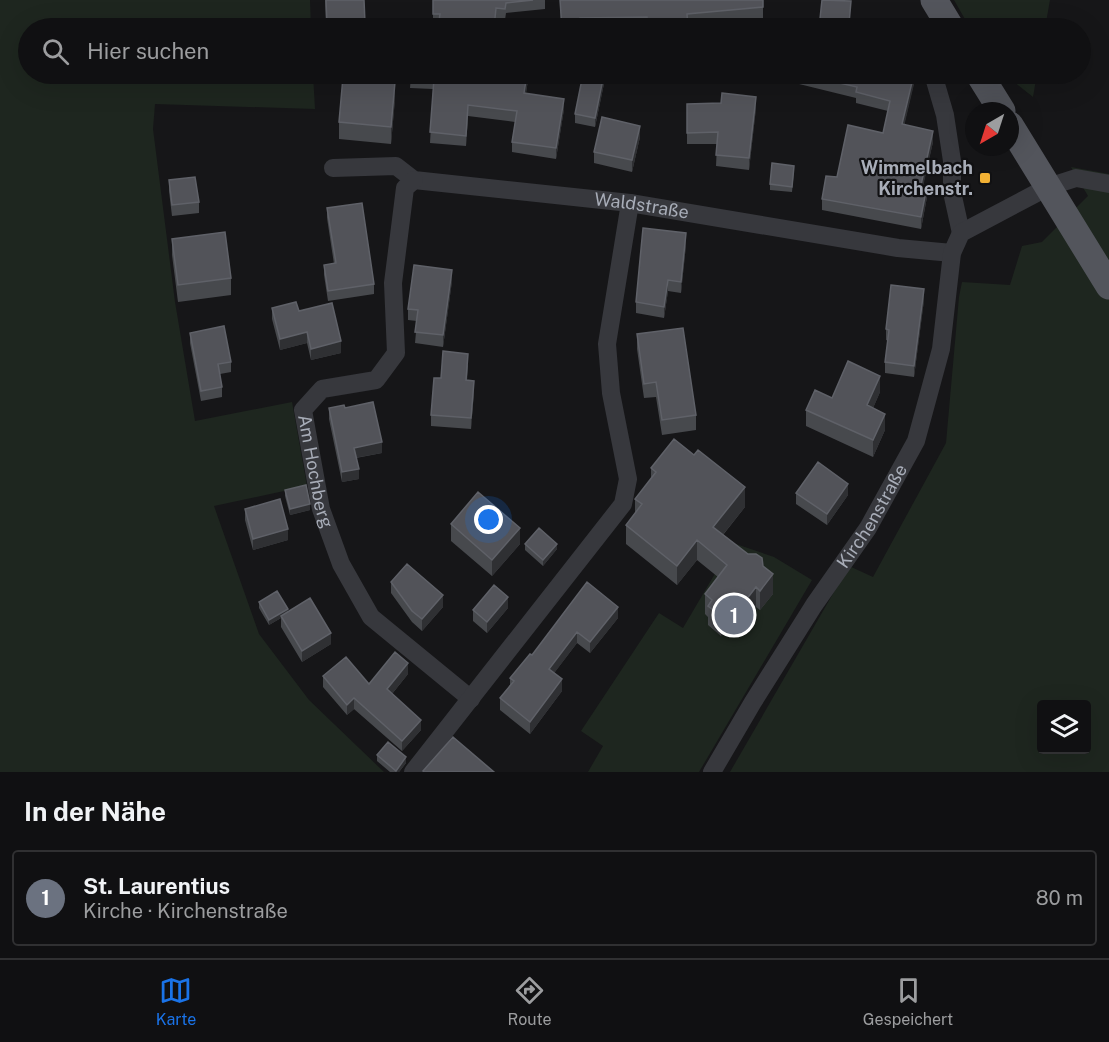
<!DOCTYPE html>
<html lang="de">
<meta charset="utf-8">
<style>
:root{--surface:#101012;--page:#1e1e20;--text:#f1f3f6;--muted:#9c9d9f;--line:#303032;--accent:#1a73e8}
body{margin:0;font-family:"Public Sans",sans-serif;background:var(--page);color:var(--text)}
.controls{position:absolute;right:18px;bottom:18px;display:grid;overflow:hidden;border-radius:6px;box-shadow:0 6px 24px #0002}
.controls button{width:54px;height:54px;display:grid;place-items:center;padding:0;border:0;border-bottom:2px solid var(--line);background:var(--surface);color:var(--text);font:30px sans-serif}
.compass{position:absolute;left:965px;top:102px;width:54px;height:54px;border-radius:50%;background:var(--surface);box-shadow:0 6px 24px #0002;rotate:219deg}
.you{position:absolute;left:489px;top:520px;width:21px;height:21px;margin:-15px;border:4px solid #fff;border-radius:50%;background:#1a73e8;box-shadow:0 0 0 9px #1a73e833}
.badge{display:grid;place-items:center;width:39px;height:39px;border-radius:50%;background:var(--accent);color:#fff;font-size:20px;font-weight:700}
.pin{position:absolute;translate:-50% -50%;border:3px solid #fff;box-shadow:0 2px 6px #0006}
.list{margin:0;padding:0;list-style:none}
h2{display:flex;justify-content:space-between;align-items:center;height:78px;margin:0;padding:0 24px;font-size:26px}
h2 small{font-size:20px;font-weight:400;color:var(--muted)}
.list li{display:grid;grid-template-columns:39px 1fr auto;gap:18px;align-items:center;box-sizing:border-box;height:96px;margin:0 12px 12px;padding:0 12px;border:2px solid var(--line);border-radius:6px}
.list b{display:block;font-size:22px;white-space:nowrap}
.list p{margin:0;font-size:20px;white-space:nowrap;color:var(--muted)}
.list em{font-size:20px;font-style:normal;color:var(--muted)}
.icon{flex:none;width:33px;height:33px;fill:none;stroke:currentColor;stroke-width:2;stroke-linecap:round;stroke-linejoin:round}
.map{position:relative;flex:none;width:1109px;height:772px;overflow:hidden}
.search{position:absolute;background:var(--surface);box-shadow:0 6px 24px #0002;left:18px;right:18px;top:18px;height:66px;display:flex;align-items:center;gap:15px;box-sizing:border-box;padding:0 21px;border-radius:33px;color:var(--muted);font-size:22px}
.sheet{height:186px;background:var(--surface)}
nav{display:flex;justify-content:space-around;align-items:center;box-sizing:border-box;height:84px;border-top:2px solid var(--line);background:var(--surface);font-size:16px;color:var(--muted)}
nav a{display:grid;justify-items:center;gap:3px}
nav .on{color:var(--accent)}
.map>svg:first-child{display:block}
.green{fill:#1e261f;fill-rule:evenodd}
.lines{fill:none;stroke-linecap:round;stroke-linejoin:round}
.street{stroke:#37383d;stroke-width:18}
.primary{stroke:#53555c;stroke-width:27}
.wall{fill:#47494d}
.shaded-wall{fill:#2f3033}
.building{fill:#525359;stroke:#5f6168;stroke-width:1.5}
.poi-dot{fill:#f2b134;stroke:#111113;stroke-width:2}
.labels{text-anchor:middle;stroke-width:4.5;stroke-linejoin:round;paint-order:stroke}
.poi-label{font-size:18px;font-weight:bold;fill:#a8adb8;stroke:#111113;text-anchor:end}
.street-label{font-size:18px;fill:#a8adb8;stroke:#111113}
</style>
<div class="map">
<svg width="1109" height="772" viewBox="0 0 1109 772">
<rect width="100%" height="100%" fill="#161618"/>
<path class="green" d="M0 0H310L311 28H28V74H313L315 109 155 104 153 129 175 302 195 421 292 402 307 486 214 506 259 634 309 700 384 772H0Z
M954 0H1050L1045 28H970Z
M1004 74H1037L1033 97Z
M1071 167 1109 174V772H730L849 566 873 577 946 443 959 297 962 282 1010 285 1022 246 1042 242 1088 196ZM1042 704H1086V750H1042Z
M733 543 774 557 812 580 699 772H588L603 746 581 731 659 613 683 628Z"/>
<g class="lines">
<g class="street">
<path d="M933 74 945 115 952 161V192L961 233"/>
<path id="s1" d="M333 168 396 166 414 180 630 203 898 248 952 253"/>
<path id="s2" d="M414 180 405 188 393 283 396 353 376 380 322 389 303 410 321 509 341 564 371 617 471 699"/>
<path d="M413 772 623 504 628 479 611 393 607 344 630 203"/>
<path id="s3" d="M712 772 753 702 814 605 868 528 916 441 941 349 952 253 961 233 1048 187 1076 178 1109 184"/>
</g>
<path class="primary" d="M934 0 951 28
M979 74 1002 111
M1010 125 1109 286"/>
</g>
<path class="wall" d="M325 0H364L365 28H326Z
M412 0H545V9L506 13 505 20 496 19 495 28H438L439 25H433V0Z
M560 0H763V19L688 25V28H561Z
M411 74H529L526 93 564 109 556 159 512 152V142L515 122 468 116 466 146 430 143 433 89 410 88Z
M583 74H606L595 127 575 123V114Z
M799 74H916L904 125 933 142 923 185 927 197 921 229 822 210V199L837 177 883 133 888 111 856 103V98L799 84Z
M395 99 391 144 339 139V122Z
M687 104 756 108 749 170 716 166 717 144H687Z
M640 137 632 172 594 163V152Z
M794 171 792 192 770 190V184Z
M169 180 199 202V213L172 216 169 191Z
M327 208 374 284V294L328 301 324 275V265L334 264 327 218Z
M172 239 231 278V295L178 302 172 255Z
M686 245 681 293 668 291 664 318 636 313V302Z
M452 281 443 347 415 343 417 321 408 320V309Z
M924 300 914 377 885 373V362L888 341 886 340V329Z
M272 308 299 311 341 353 311 360 307 343 280 350 272 319Z
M190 333 231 362V372L220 374 222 387V397L201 401 190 343Z
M637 334 696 415V430L662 435 656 397 644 398 637 349Z
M468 365 467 381 474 392 471 429 431 426V415L441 378Z
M880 392 873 408 885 430 873 457 806 426V410L832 398Z
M329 408H345L382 453 356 458 359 479 342 482 329 419Z
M651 468 745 507 723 535 763 566 773 594 760 610 756 607 733 636 725 630 721 636 708 625V617L705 614V594L718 577 697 560 677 585 626 544V525L635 513V499L651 479Z
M285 490 310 510 290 515 285 496Z
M796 493 848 495 827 525 796 504Z
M245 509 288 540 253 550 245 520Z
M451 524 520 544 492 576 451 541Z
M525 544 557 549 543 566 525 550Z
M391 582 443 607 422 631 412 622 391 593Z
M587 582 618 618 590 653 577 643 554 673 562 691 530 734 500 710V698L510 685V678L532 655Z
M259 602 288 612 331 644 302 662 281 627V618L269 625 259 608Z
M508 608 487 633 473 621V610Z
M408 674 392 694 421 730 402 751 354 709 347 715 323 687V676L369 684Z
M377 755 406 763 399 772H390L377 761Z"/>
<path class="shaded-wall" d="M527 74H529L524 104V93Z
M604 74H606L595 127V118Z
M914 74H916V76L902 135V124Z
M395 82V99L391 144V127Z
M756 97V108L749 170V158Z
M564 99V109L556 159V148Z
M468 105V116L466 146V136Z
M640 126V137L632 172V160Z
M933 131V142L921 196V185Z
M927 186V197L921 229V217Z
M686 233V245L681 293V282Z
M452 270V281L443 347V335Z
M668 280V291L664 318V307Z
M924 289V300L914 377V366Z
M307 332V343L280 350V339Z
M341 341V353L311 360V349Z
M880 376V392L867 422V405Z
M474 381V392L471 429V418Z
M885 414V430L873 457V440Z
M382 442V453L354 458V448Z
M359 469V479L342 482V472Z
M848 484V495L827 525V514Z
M745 487V507L713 547V527Z
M310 504V510L290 515V509Z
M520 528V544L492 576V560Z
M288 529V540L253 550V539Z
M697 540V560L677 585V566Z
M557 544V549L543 566V560Z
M773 574V594L760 610V591Z
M756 587V607L733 636V617Z
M443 595V607L422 631V619Z
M508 597V608L487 633V622Z
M618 607V618L590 653V642Z
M288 609V614L281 616V618L269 625V620Z
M725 611V630L721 636V616Z
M577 632V643L549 680V669Z
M331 633V644L302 662V651Z
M408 663V674L387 700V689Z
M562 679V691L530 734V722Z
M354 698V709L347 715V705Z
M421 720V730L402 751V741Z
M406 757V763L399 772H396Z"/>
<path class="building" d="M326 0H364L365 23 327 24Z
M433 0H533L506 3 505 9 496 8 494 28H438L440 14H433Z
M560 0H763V7L687 14 688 28H648L647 17 580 18 581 28H562Z
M822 0 851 1 849 24 900 27V28H819Z
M411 74H527L524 93 564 99 556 148 512 142 517 111 468 105 466 136 430 132 434 79 410 77Z
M583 74H604L595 118 575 114Z
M801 74H914L902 124 933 131 921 185 927 186 921 217 822 199 826 176 837 177 848 125 883 133 890 101 856 92 857 87Z
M343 77 395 82 391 127 339 122Z
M722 93 756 97 749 158 716 155 718 132 687 133V104L721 103Z
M602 117 640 126 632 160 594 152Z
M772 163 794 166 792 187 770 184Z
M195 177 199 202 172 205 169 180Z
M362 203 374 284 328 291 324 265 336 263 327 208Z
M643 228 686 233 681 282 668 280 664 307 636 302Z
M225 232 231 278 178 285 172 239Z
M414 265 452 270 443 335 415 332 418 310 408 309Z
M891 285 924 289 914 366 885 362 889 330 886 329Z
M296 302 299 311 332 303 341 341 311 349 307 332 280 339 272 308Z
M224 326 231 362 218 364 222 387 201 391 190 333Z
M683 328 696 415 662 420 656 382 644 384 637 334Z
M443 351 468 354 466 380 474 381 471 418 431 415 434 378H441Z
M848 361 880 376 867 405 885 414 873 440 806 410 815 390 832 398Z
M373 402 382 442 354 448 359 469 342 472 329 408 344 405 345 408Z
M674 439 694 455 698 450 745 487 713 527 748 554H756L762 558 763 566 773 574 760 591 756 587 733 617 725 611 721 616 708 606 712 600 705 594 727 565 697 540 677 566 626 525 642 504 635 499 656 472 651 468Z
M818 462 848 484 827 514 796 493Z
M306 485 310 504 290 509 285 490Z
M478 492 520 528 492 560 451 524Z
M280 499 288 529 253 539 245 509Z
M539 528 557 544 543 560 525 544Z
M407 564 443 595 422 619 412 611 391 582Z
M587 582 618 607 590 642 577 632 549 669 562 679 530 722 500 698 514 681 510 678 530 654 532 655Z
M494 585 508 597 487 622 473 610Z
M277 591 288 609 269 620 259 602Z
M310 598 331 633 302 651 281 616Z
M395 652 408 663 387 689 421 720 402 741 354 698 347 705 323 676 346 657 369 684Z
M453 737 494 772H424L423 771Z
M388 742 406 757 396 771 377 755Z"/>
<rect class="poi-dot" x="979" y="172" width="12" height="12" rx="3"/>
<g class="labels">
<g class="poi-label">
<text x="973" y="174">Wimmelbach<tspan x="973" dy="21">Kirchenstr.</tspan></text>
</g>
<g class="street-label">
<text dy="6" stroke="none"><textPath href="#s1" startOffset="315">Waldstraße</textPath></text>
<text dy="6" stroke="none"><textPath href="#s2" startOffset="357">Am Hochberg</textPath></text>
<text dy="6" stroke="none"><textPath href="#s3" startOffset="302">Kirchenstraße</textPath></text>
</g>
</g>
</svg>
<div class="controls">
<button><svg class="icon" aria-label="layers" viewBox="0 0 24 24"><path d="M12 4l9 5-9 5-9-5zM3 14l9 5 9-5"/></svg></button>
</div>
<svg class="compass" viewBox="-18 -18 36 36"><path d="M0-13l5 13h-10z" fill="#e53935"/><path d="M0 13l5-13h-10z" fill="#9c9d9f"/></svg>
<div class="you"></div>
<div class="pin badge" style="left:734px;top:615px;background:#6b7280">1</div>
<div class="search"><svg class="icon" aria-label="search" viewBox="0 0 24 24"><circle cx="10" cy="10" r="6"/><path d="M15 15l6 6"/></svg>Hier suchen</div>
</div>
<section class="sheet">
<h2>In der Nähe<small></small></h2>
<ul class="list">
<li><span class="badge" style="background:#6b7280">1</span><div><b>St. Laurentius</b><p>Kirche · Kirchenstraße</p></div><em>80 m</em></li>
</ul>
</section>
<nav>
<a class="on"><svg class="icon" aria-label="map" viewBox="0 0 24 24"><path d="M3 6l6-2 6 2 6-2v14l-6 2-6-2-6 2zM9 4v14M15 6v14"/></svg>Karte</a>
<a><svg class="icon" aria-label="directions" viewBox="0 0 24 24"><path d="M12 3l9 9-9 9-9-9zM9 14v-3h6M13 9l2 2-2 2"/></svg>Route</a>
<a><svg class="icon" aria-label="saved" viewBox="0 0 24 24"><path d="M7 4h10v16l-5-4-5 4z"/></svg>Gespeichert</a>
</nav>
